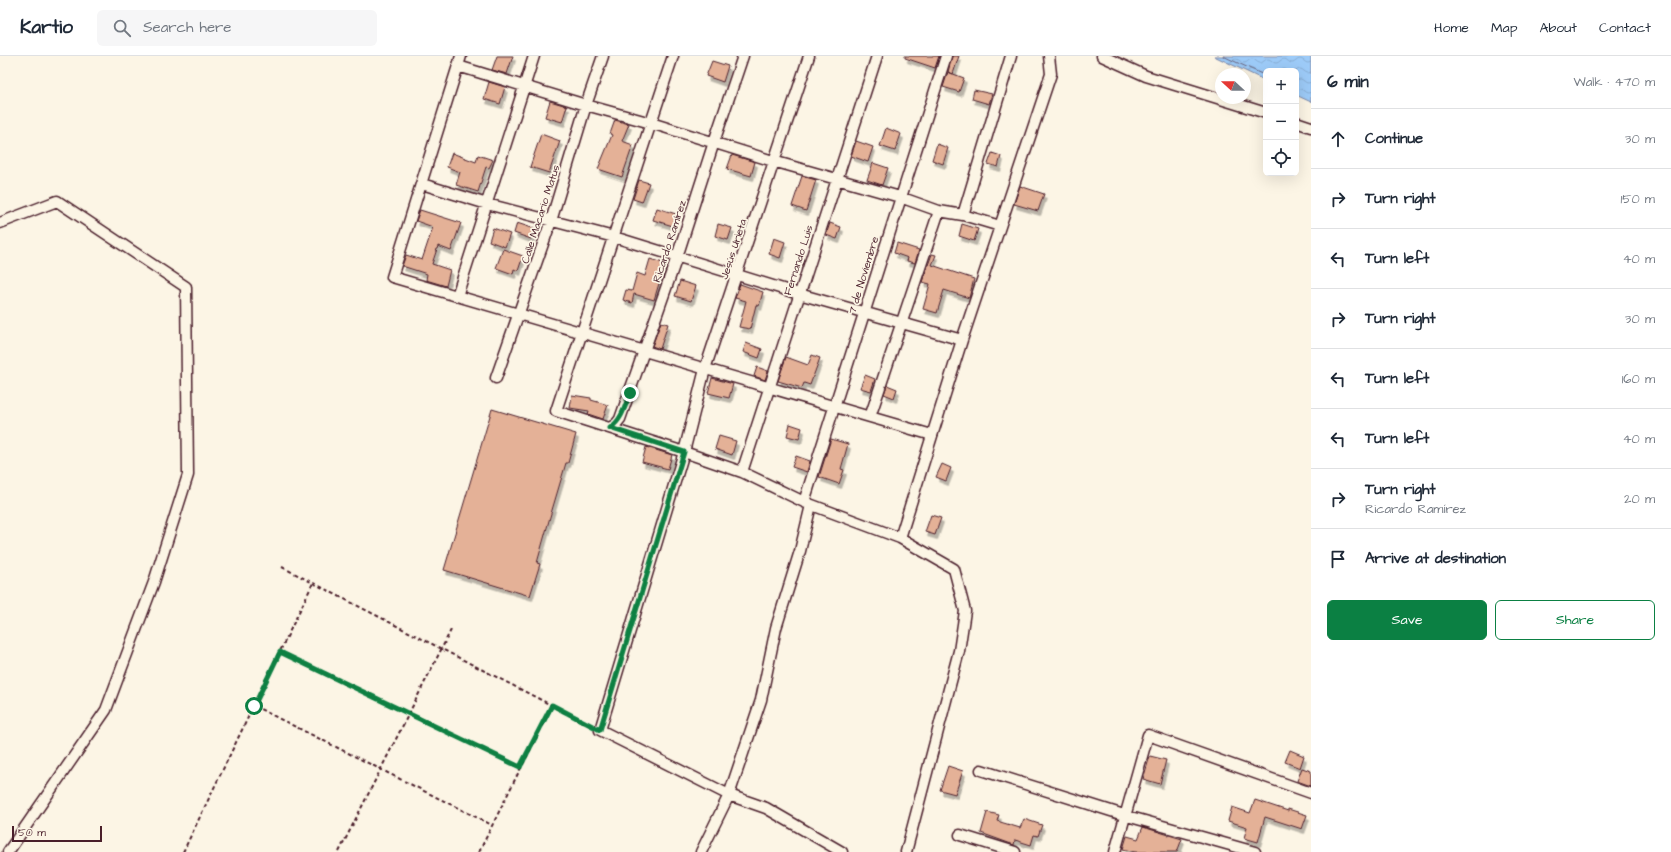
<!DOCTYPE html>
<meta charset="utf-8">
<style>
:root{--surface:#fff;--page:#f6f6f7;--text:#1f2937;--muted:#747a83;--line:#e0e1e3;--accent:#0b8043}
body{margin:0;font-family:"Architects Daughter",sans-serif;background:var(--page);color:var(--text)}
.controls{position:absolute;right:12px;top:12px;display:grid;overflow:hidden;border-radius:6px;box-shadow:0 4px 16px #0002}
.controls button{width:36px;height:36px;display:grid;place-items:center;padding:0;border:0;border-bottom:1px solid var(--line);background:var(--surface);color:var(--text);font:20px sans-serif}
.compass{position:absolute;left:1215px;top:12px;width:36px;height:36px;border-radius:50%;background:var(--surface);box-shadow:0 4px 16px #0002;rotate:291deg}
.scale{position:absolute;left:12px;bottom:10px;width:90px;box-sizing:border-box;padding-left:4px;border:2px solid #4a1f2b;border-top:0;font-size:11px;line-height:14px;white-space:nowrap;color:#4a1f2b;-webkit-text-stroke:3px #fcf5e5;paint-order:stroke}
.stop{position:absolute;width:12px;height:12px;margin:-9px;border:3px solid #0b8043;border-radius:50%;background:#fff}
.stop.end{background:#0b8043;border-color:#fff;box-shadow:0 1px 4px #0008}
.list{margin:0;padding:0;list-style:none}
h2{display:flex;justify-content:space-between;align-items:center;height:52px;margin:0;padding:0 16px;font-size:17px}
h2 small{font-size:13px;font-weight:400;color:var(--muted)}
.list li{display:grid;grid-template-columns:26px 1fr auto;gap:12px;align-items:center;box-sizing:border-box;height:60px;padding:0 16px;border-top:1px solid var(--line)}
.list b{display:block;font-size:15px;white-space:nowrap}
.list p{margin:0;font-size:13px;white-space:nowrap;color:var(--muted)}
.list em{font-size:13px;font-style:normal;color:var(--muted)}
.actions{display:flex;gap:8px;padding:12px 16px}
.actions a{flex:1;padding:9px 0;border:1px solid var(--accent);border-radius:6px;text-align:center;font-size:14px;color:var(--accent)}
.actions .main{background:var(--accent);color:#fff}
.icon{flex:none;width:22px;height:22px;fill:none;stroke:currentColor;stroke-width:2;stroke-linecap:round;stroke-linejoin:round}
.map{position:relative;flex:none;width:1311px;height:796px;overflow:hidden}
header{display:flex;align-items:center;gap:24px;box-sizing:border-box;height:56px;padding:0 20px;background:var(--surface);border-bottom:1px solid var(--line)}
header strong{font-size:19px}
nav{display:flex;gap:22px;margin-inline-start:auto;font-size:14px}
.search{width:280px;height:36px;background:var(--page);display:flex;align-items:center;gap:10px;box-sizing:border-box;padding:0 14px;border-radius:6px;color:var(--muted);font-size:15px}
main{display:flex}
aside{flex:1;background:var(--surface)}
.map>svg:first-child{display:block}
.water{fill:url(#water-waves);stroke:#7c86a6}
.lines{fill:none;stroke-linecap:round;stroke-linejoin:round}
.shore{stroke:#6b647d;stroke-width:1}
.building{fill:#e4b197;stroke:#4a1f2b;filter:url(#shadow)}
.street-casing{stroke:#4a1f2b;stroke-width:13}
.path{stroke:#4a1f2b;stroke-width:2;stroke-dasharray:4 3;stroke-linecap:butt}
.street{stroke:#fcf5e5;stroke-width:10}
.route{stroke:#0b8043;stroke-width:5}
.labels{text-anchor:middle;stroke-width:3.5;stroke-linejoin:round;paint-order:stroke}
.street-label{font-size:11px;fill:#4a1f2b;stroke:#fcf5e5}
</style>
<header>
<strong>Kartio</strong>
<div class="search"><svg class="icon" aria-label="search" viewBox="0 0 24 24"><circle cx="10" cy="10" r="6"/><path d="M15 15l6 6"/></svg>Search here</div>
<nav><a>Home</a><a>Map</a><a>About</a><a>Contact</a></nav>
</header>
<main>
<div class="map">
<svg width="1311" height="796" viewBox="0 0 1311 796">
<defs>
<pattern id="water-waves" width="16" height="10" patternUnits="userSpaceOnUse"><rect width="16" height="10" fill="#9dcbf8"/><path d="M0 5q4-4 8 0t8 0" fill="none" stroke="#89aed5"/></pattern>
<filter id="shadow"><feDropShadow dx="2.5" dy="4.5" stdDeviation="0" flood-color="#0004"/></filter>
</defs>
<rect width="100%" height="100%" fill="#fcf5e5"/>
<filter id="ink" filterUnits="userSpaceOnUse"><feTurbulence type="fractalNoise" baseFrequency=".025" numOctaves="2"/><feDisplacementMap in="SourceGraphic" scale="8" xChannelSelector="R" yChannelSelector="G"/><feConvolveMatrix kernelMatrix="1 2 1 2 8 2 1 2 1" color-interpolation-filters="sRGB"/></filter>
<g filter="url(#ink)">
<path class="water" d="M1214 0H1311V46L1296 39V15H1266V25Z"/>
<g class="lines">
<path class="shore" d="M1223 0 1266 20"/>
</g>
<path class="building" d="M497 0H513L507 18 492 14Z
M905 0H939L935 12 905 2Z
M952 0H959L953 18 948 16Z
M712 5 728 10 723 26 706 20Z
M948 16 964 22 959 36 943 31Z
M489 26 505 31 500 48 484 43Z
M974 34 992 38 989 48 972 43Z
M550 45 567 50 562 66 545 61Z
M615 64 629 68 622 85 633 89 622 121 598 113 612 79 610 78Z
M886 72 901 78 895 95 880 90Z
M541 78 560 85 549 117 530 111Z
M856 85 873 91 868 106 851 100Z
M937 88 948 92 943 108 932 104Z
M452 97 476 106 478 99 493 104 489 112 486 111 478 136 456 129 460 116 447 111Z
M992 97 1001 100 998 111 988 108Z
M732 99 755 106 751 120 727 113Z
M873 107 888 112 882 129 867 124Z
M802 120 816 124 806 155 792 150Z
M639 124 649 127 642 146 633 143Z
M1020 130 1044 138 1038 155 1014 148Z
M657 152 676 158 673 170 653 164Z
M420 154 461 167 451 195 438 190 432 208 450 214 446 230 426 224 427 218 402 210 406 199 422 204 433 171 416 165Z
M517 167 535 173 531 183 514 177Z
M830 167 841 171 837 183 826 179Z
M718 168 732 172 728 184 715 180Z
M962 168 978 173 974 185 959 180Z
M493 172 510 178 505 191 489 185Z
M774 182 785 186 780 202 769 198Z
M897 187 919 194 915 207 907 205 908 202 894 197Z
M503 193 523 200 518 215 514 213 513 218 496 212Z
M932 198 936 199 932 209 974 223 969 242 944 234 937 257 923 253 930 228 922 226Z
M650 203 666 208 662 221H661L654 244 634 238 632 247 623 244 626 234 632 235 637 217 645 220Z
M680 225 696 230 691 245 675 240Z
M740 228 763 236 759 250 756 249 750 273 739 271 746 245 735 242Z
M661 266 668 268 660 293 652 290Z
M746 287 762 293 759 302 743 296Z
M812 299 820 302 810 329 804 327 802 332 778 325 786 301 808 309Z
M757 311 768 315 765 324 754 320Z
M865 319 875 323 871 335 860 332Z
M712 322 733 328 729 342 708 337Z
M887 329 897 333 894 342 884 338Z
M572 339 591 342V344L608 349 603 363 588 358 589 355 570 352Z
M492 353 576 378 568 407H566L550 461 537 507 540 508 530 540 444 514Z
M790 368 802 372 799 383 787 380Z
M719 380 736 385 732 399 715 393Z
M831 383 848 388 841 413 844 414 839 428 819 421Z
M646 391 672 399 668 413 642 406Z
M796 400 810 405 807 416 792 411Z
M942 408 951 412 946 425 936 421Z
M931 459 941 462 935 479 925 476Z
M1290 694 1304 700 1300 712 1285 706Z
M1150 700 1166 704 1160 728 1143 723Z
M948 710 963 715 955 738 940 734Z
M1302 712 1311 715V730L1297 725Z
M1255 744 1288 755V753L1307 759 1302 773 1265 761 1258 786 1244 782 1247 771 1228 765 1232 751 1250 757Z
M987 756 999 759 997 765 1020 772 1024 763 1042 769 1038 780 1034 779 1031 789 1015 784 1014 789 981 777Z
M1143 771 1182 783 1177 796H1135L1123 793 1127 780 1138 783Z"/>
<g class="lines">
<g class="street-casing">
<path id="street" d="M461 0 392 221 870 361
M673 0 556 355 684 396 742 416 804 446 900 482 954 513 965 555 959 595 906 796
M809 0 705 313 684 396 600 674 729 739 766 752 842 796
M1102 0 1146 20 1266 57
M458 10 586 49 651 67 773 105 900 141 939 155 963 159 1000 170
M1296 66 1311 71
M422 128 487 148 614 181 799 238 962 284
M963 159 1011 0
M0 167 57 145 186 231 188 419 154 526 106 654 8 796
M457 240 534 0
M496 322 551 165 586 49 603 0
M610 372 616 368 620 363 677 201 714 86 743 0
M932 379 870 361 939 155
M742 416 877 0
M804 446 946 0
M900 482 962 284 1051 18 1049 0
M981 714 1127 760 1255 796
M960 779 1015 796
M701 796 729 739 761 644 776 572 800 495 811 449
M1115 796 1148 679 1311 737"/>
</g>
<path class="path" d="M282 511 590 669
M280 596 520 711
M254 650 492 769
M183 796 313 527
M339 796 451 574
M479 796 552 649"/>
<use href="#street" class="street"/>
</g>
</g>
<g class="lines" filter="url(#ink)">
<path class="route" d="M254 650 280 596 520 711 552 649 600 674 684 396 610 372C622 364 625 350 630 337"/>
</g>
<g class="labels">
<g class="street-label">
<text transform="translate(540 158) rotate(-72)" y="4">Calle Macario Matus</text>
<text transform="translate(669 185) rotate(-72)" y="4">Ricardo Ramírez</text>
<text transform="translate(733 193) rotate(-72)" y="4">Jesús Urieta</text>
<text transform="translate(798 204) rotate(-72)" y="4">Fernando Luis</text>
<text transform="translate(863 219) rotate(-73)" y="4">7 de Noviembre</text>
</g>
</g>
</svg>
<div class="controls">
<button>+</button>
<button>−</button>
<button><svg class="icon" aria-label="locate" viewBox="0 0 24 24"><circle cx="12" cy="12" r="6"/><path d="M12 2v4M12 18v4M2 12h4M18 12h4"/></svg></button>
</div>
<svg class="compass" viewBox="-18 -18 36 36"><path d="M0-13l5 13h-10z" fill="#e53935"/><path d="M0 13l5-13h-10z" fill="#747a83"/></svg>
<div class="scale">50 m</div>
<div class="stop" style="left:254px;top:650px"></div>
<div class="stop end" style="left:630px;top:337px"></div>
</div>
<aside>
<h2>6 min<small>Walk · 470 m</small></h2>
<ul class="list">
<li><svg class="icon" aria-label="ahead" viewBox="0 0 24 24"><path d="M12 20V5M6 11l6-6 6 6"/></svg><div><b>Continue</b></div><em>30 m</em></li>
<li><svg class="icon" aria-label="right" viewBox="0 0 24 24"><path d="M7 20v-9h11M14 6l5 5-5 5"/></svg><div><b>Turn right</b></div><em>150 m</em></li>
<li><svg class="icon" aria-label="left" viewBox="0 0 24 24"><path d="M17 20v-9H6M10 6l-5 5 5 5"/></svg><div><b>Turn left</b></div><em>40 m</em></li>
<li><svg class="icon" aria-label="right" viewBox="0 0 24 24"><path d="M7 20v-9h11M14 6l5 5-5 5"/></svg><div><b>Turn right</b></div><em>30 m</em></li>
<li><svg class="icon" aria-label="left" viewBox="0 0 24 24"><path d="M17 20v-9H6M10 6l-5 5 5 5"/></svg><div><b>Turn left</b></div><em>160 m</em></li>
<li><svg class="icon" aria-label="left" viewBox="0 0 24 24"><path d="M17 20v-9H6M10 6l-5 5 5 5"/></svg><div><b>Turn left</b></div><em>40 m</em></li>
<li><svg class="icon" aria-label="right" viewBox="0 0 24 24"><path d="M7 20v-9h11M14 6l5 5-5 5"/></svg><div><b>Turn right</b><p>Ricardo Ramírez</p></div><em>20 m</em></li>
<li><svg class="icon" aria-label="arrive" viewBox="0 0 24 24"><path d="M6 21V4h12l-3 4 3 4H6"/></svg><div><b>Arrive at destination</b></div></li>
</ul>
<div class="actions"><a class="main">Save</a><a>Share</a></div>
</aside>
</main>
